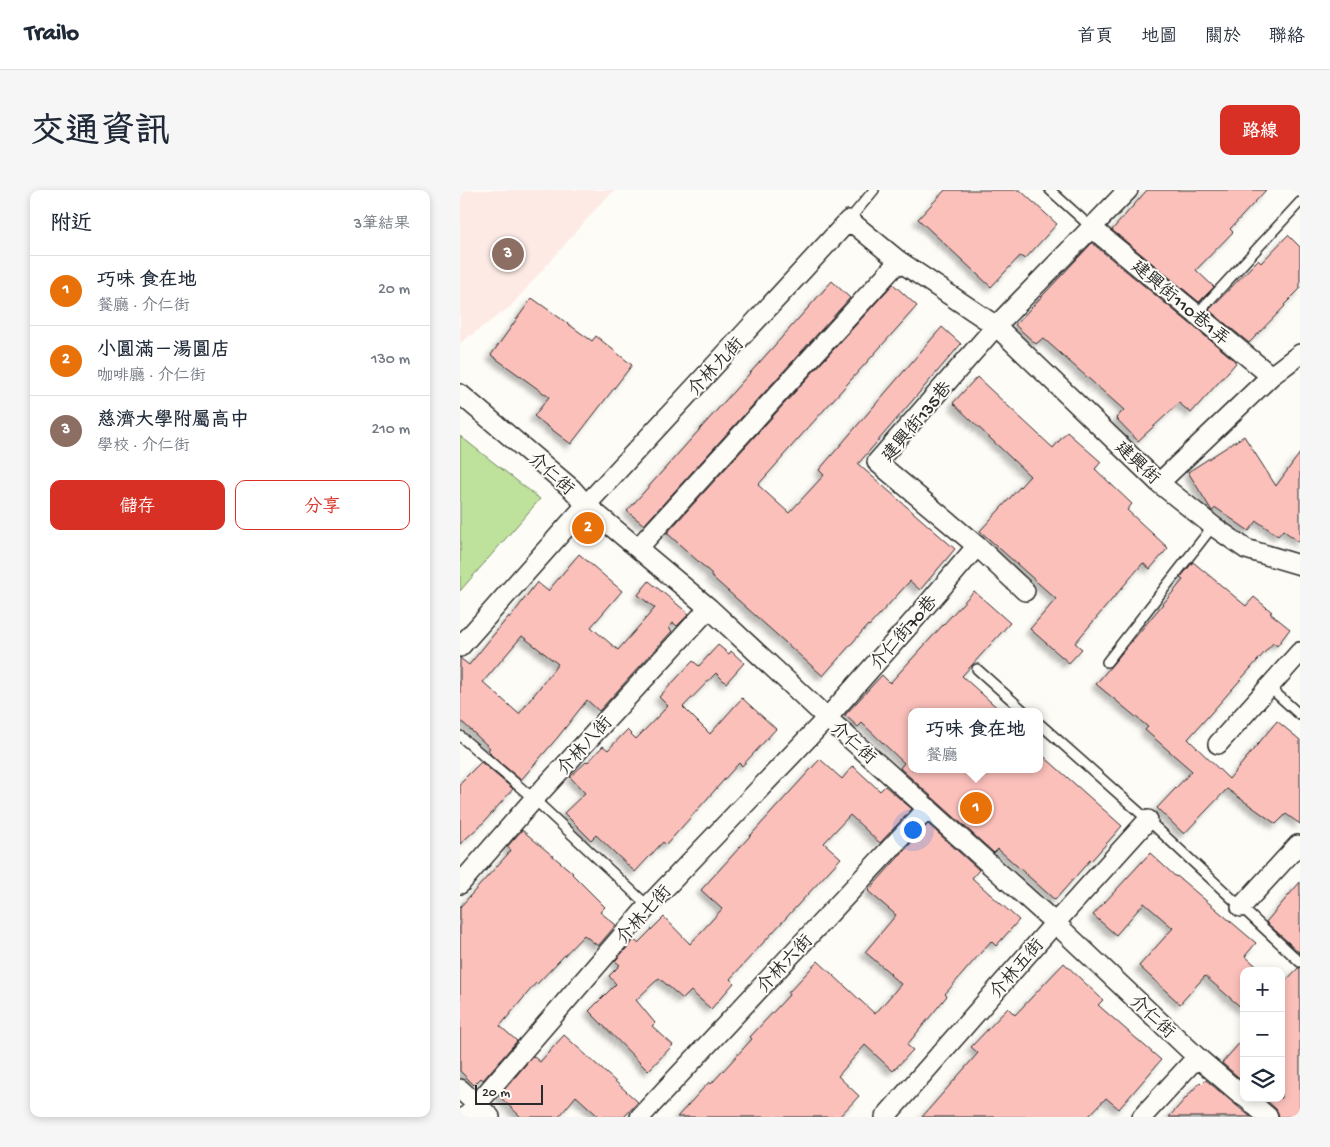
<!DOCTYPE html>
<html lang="zh-TW">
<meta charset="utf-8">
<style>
:root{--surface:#fff;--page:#f6f6f7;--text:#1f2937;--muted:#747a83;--line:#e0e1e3;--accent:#d93025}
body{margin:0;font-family:"Gochi Hand","LXGW WenKai TC",sans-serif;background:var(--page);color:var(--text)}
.controls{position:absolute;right:15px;bottom:15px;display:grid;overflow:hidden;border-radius:10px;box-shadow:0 2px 8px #0003}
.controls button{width:45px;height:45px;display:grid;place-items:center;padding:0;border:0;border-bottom:1px solid var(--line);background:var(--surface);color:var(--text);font:25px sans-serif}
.scale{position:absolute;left:15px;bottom:12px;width:68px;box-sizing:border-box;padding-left:5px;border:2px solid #2b2b2b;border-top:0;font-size:14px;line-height:18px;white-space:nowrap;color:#2b2b2b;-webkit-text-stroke:4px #fdfcf7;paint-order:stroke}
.you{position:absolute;left:452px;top:639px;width:18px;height:18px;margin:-12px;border:4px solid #fff;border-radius:50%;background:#1a73e8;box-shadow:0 0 0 8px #1a73e833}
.badge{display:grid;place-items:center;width:32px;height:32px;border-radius:50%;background:var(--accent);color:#fff;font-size:16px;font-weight:700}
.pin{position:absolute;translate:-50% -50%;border:2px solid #fff;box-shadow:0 1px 5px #0006}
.popup{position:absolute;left:448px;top:518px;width:135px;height:65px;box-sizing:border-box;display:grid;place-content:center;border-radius:10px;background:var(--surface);filter:drop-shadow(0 1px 4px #0005);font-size:16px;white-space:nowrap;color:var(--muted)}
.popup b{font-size:19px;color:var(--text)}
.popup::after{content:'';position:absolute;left:50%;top:100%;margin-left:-10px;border:10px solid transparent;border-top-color:var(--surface)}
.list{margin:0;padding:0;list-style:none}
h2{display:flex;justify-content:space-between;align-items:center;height:65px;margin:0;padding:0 20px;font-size:21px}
h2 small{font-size:16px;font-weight:400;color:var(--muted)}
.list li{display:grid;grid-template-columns:32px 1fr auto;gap:15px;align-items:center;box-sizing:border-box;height:70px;padding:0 20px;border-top:1px solid var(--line)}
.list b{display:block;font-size:19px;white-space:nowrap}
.list p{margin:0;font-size:16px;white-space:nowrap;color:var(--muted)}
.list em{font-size:16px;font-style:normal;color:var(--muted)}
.actions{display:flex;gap:10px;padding:15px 20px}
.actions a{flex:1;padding:11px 0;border:1px solid var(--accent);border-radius:10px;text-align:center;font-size:18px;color:var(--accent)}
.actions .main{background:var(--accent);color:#fff}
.icon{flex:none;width:28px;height:28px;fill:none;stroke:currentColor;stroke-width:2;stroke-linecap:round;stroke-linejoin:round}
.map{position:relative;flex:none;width:840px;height:927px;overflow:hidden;border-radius:10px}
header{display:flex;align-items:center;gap:30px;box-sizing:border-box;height:70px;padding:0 25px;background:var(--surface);border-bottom:1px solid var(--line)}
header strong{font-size:24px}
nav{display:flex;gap:28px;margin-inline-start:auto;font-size:18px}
.intro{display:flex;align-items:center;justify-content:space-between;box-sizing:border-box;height:120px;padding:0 30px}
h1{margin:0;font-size:35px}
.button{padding:12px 22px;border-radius:10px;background:var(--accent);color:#fff;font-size:18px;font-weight:700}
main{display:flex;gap:30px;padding:0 30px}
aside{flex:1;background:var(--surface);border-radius:10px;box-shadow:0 2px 8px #0003}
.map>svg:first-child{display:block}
.built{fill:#fdeae5}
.green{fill:#bee19b;stroke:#748663}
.building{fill:#fcc0bb;stroke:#2b2b2b;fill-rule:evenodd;filter:url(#shadow)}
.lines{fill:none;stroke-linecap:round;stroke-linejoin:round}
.service-casing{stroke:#2b2b2b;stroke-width:12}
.minor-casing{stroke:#2b2b2b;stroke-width:22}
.service{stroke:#fdfcf7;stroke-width:9}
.minor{stroke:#fdfcf7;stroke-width:19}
.labels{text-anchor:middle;stroke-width:4;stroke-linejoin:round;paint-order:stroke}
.street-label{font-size:18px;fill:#2b2b2b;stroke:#fdfcf7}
</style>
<header>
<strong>Trailo</strong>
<nav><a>首頁</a><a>地圖</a><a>關於</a><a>聯絡</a></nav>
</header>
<div class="intro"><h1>交通資訊</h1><a class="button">路線</a></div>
<main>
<aside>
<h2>附近<small>3筆結果</small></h2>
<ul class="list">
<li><span class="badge" style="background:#e8710a">1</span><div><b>巧味 食在地</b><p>餐廳 · 介仁街</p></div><em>20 m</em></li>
<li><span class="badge" style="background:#e8710a">2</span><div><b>小圓滿－湯圓店</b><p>咖啡廳 · 介仁街</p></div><em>130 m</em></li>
<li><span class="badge" style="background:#8d6e63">3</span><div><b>慈濟大學附屬高中</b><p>學校 · 介仁街</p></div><em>210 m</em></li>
</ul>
<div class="actions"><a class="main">儲存</a><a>分享</a></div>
</aside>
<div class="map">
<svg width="840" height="927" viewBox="0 0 840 927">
<defs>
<filter id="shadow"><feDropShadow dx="-4.5" dy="4.5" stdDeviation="2.5" flood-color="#0004"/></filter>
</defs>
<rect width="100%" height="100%" fill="#fdfcf7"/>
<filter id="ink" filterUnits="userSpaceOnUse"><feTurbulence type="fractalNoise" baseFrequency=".02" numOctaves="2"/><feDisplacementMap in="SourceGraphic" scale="10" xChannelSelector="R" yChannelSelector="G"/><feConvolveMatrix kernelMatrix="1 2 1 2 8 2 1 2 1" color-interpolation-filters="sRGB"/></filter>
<g filter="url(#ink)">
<path class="built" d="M0 0H155L142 12 50 117 0 153Z"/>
<path class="green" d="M0 246 80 309 0 401Z"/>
<path class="building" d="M485 0H560L597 34 565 69 560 66 531 97 458 29Z
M687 0H806L770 39 773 42 736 80 754 97 739 112 652 40Z
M828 45 840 57V99L824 115 825 116 789 153 749 120 798 70 801 73Z
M632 53 773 169 776 173 731 223 719 213 678 251 656 228 664 220 583 148 576 154 555 135Z
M372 91 390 108 184 335 167 321Z
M433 94 457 116 322 267H323L298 295 329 323 364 285 359 280 482 137 501 154 398 274 495 359 460 400 450 391 409 436 408 435 363 486 250 385 252 384 207 343Z
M72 108 132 151 136 146 172 175 111 254 74 226 89 207 31 165Z
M517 187 593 258 607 242 641 272 635 279 672 314 667 320 708 358 690 379 683 373 615 453 622 459 609 473 570 439 596 409 520 341 570 286 493 213Z
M784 246 816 296 840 263V353L823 340 818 346 797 331 789 341 756 318 752 321 728 282Z
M119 364 162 401 131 437 158 460 195 418 178 405 189 391 229 424 217 436 213 433 209 438 212 441 139 521 127 510 98 547 61 590 30 564 31 563 28 560 30 558 0 530V468L9 475 49 426 50 428 77 392 88 401ZM62 446 98 474 59 524 23 492Z
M733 372 786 416 794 407 812 422 810 423 830 439 817 456 813 453 728 549 769 589 817 531 840 550V634L826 624 816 634 767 599 724 644 697 618 732 581 685 540 688 537 636 494 723 390 720 388Z
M514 401 550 433 502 486 542 522H452V579H580V563L662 636 631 671 630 670 595 710 538 659 534 663 440 578 444 573 402 533 398 537 385 525 422 485 430 493Z
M258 455 269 464 271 461 284 473 266 493 256 483 223 517 250 544 282 508 316 539 282 576 279 573 206 655 203 652 175 682 136 645 131 650 104 623 125 603 110 587 127 571 128 572 143 556 148 560 167 540 176 549 208 516 199 507 233 471 239 476Z
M360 569 382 589 393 576 420 601 425 596 452 619 420 653 390 625 364 653 381 668 270 789 274 793 251 819 231 801 223 809 199 788 176 810 195 833 192 836 213 855 188 881 129 821 156 794 149 786 160 775 155 771 174 750 178 753 204 727 230 754 262 719 241 700Z
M21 572 53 599 24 632 0 654V593Z
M468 634 519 680 512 688 559 730 536 756 531 751 485 804 487 806 447 855 453 860 433 881 405 855 378 886 399 906 379 927H217L249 892 251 894 292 849 290 847 329 805 328 803 358 771 415 824 441 794 430 785 431 784 405 762 436 725 408 701Z
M62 640 113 683 112 684 145 717 140 722 156 735 138 756 124 745 77 794 76 793 40 836 57 851 23 890 21 888 14 895 0 881V717L47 665 51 660 47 657Z
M690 663 716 687 717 686 796 753 785 766 802 781H784V820L745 786 720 814 679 776 713 738 684 713 656 745 633 725Z
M840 692V763L806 732Z
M604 773 643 810 638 815 701 870 659 919 646 908 628 927H462L518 863 511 857 548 818 555 825Z
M838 778H840V927H819L818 923 816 919 804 908H821V796Z
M104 845 178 912 164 927H139L116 906 99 927H61L39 906 73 866 80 872Z
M784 848V892L762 873Z
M746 890 777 916 791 927H709L740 892 742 894Z"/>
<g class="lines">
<g class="service-casing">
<path id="service" d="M590 0 632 38
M389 30 414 0
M736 125 840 12
M647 472 753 336
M517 479 565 522
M809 497 840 525
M580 534 688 630 840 772
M0 546 74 609 188 716"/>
</g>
<g class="minor-casing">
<path id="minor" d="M632 38 811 186
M0 204 112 299 126 315 249 418 367 528 595 733 737 867 784 907
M699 293 811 186 840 164
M178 358 439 71
M565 401 517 356 417 272 536 136 668 0
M0 457 126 315 389 30 439 71 536 136 699 293 753 336 786 359 840 375
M758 554 840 462
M0 694 74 609 249 418
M781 717 838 655
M0 899 30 927
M786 908 808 927
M6 927 188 716 367 528 454 430 517 356
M180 927 468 618
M425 927 595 733 688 630
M682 927 737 867"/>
</g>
<use href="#service" class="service"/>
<use href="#minor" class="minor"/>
</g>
</g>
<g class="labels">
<g class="street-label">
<text transform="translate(721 112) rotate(40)" y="6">建興街110巷1弄</text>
<text transform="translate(255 176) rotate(-47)" y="6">介林九街</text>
<text transform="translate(456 231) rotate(-50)" y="6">建興街135巷</text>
<text transform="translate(678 272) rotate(43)" y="6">建興街</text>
<text transform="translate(92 283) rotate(42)" y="6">介仁街</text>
<text transform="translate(443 442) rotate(-49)" y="6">介仁街70巷</text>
<text transform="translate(394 552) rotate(42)" y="6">介仁街</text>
<text transform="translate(124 555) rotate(-48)" y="6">介林八街</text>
<text transform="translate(183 724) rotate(-48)" y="6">介林七街</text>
<text transform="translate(324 773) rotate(-47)" y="6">介林六街</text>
<text transform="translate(556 778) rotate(-49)" y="6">介林五街</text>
<text transform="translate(693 826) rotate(43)" y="6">介仁街</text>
</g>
</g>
</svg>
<div class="controls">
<button>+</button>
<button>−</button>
<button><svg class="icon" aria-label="layers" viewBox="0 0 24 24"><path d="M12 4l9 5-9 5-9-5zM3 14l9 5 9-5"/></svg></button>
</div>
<div class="scale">20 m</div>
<div class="you"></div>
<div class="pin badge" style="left:516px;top:618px;background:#e8710a">1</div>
<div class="popup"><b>巧味 食在地</b>餐廳</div>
<div class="pin badge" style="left:128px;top:338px;background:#e8710a">2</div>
<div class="pin badge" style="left:48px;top:64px;background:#8d6e63">3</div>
</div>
</main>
